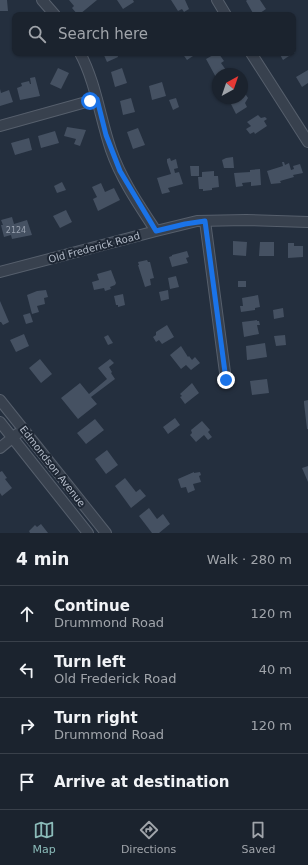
<!DOCTYPE html>
<meta charset="utf-8">
<style>
:root{--surface:#1b232e;--page:#282f3a;--text:#f1f3f6;--muted:#a0a4aa;--line:#39404a;--accent:#8bbbb9}
body{margin:0;font-family:"DejaVu Sans",sans-serif;background:var(--page);color:var(--text)}
.compass{position:absolute;left:212px;top:68px;width:36px;height:36px;border-radius:50%;background:var(--surface);box-shadow:0 1px 3px #0004;rotate:40deg}
.stop{position:absolute;width:12px;height:12px;margin:-9px;border:3px solid #1a73e8;border-radius:50%;background:#fff}
.stop.end{background:#1a73e8;border-color:#fff;box-shadow:0 1px 4px #0008}
.list{margin:0;padding:0;list-style:none}
h2{display:flex;justify-content:space-between;align-items:center;height:52px;margin:0;padding:0 16px;font-size:17px}
h2 small{font-size:13px;font-weight:400;color:var(--muted)}
.list li{display:grid;grid-template-columns:26px 1fr auto;gap:12px;align-items:center;box-sizing:border-box;height:56px;padding:0 16px;border-top:1px solid var(--line)}
.list b{display:block;font-size:15px;white-space:nowrap}
.list p{margin:0;font-size:13px;white-space:nowrap;color:var(--muted)}
.list em{font-size:13px;font-style:normal;color:var(--muted)}
.icon{flex:none;width:22px;height:22px;fill:none;stroke:currentColor;stroke-width:2;stroke-linecap:round;stroke-linejoin:round}
.map{position:relative;flex:none;width:308px;height:533px;overflow:hidden}
.search{position:absolute;background:var(--surface);box-shadow:0 1px 3px #0004;left:12px;right:12px;top:12px;height:44px;display:flex;align-items:center;gap:10px;box-sizing:border-box;padding:0 14px;border-radius:8px;color:var(--muted);font-size:15px}
.sheet{height:276px;background:var(--surface)}
nav{display:flex;justify-content:space-around;align-items:center;box-sizing:border-box;height:56px;border-top:1px solid var(--line);background:var(--surface);font-size:11px;color:var(--muted)}
nav a{display:grid;justify-items:center;gap:2px}
nav .on{color:var(--accent)}
.map>svg:first-child{display:block}
.building{fill:#455162}
.lines{fill:none;stroke-linecap:round;stroke-linejoin:round}
.minor-casing{stroke:#565f6c;stroke-width:12}
.minor{stroke:#38414e;stroke-width:10}
.route{stroke:#1a73e8;stroke-width:5}
.labels{text-anchor:middle;stroke-width:4;stroke-linejoin:round;paint-order:stroke}
.number-label{font-size:8px;fill:#98a1af}
.street-label{font-size:10px;fill:#b4bcc9;stroke:#1d2633}
</style>
<div class="map">
<svg width="308" height="533" viewBox="0 0 308 533">
<rect width="100%" height="100%" fill="#242f3e"/>
<path class="building" d="M0 0H7L8 11H0Z
M69 0H97L80 14V15H78L72 8 74 6Z
M117 0H133L134 2 123 9Z
M171 0H185L189 9 184 12 182 9 178 11Z
M247 0H260L266 9 257 15H254L246 1Z
M293 50 295 52 283 60 279 53H293Z
M103 53H117L118 57 107 62Z
M182 53H192L193 56 187 60Z
M215 54 216 56 219 54 224 61 221 63 226 70 223 72 225 74H218V81L206 59Z
M58 68 69 73 61 89 50 84Z
M122 68 127 83 115 87 111 72Z
M308 70V83L302 87 296 77Z
M35 77 40 96 20 100 17 88 22 86 21 83 29 81 30 84H31L30 78Z
M162 82 166 96 152 100 149 86Z
M0 89 1 93 9 90 13 102 0 106Z
M242 89 248 98 245 103 247 107 236 114 228 98H242Z
M131 98 135 112 123 115 120 101Z
M176 98 179 107 173 110 169 100Z
M258 115 261 118 265 117 267 119 264 121 267 126 255 134 254 132 250 134 246 129 251 126 247 122Z
M67 127 86 130 80 146 74 144 76 139 64 136Z
M138 128 145 145 133 149 127 132Z
M55 131 59 143 41 148 38 136Z
M29 138 32 150 15 155 11 143Z
M233 157 234 168H224L222 160 226 158Z
M170 158 171 161 176 159 178 168 174 169 175 173 179 172 183 184 168 188 170 192 162 194 157 178 171 174 167 162V159Z
M282 162H284L285 165 289 163 291 170 294 169 293 166 300 164 303 173 293 175 294 177 280 181 281 183 271 184 267 171 283 166Z
M190 166H199V176H191Z
M260 169 261 185 251 186V182L242 183 243 186 236 187 234 173 250 172V170Z
M214 171V176H218L219 187 212 188V190L203 191V189H199L198 177H202V172Z
M62 182 66 190 57 193 54 186Z
M101 183 105 192 114 188 120 200 98 211 93 199 97 197 92 187Z
M66 210 72 222 60 228 53 216Z
M12 217 14 224 27 220 32 235 12 239 11 235 4 237 1 225H3L1 220Z
M233 241 247 242 246 256 233 255Z
M260 242H274V256H259Z
M288 243H294V246H303V257L288 258Z
M187 251 189 257 186 258 188 263 172 267 169 257 172 256V255Z
M147 260 148 262H150L154 278 150 279 151 285 145 287 138 265H139L138 262Z
M111 270 116 283 115 285 110 287 111 289 105 291 104 288 94 290 92 282 99 280 97 274Z
M176 276 179 287 170 289 168 278Z
M238 281H246V287H238Z
M46 290 48 297 44 298 45 304 37 306 39 312 32 314 27 295 37 291Z
M168 290 169 299 161 301 159 292Z
M123 294 125 305 118 307V305H116L114 296Z
M258 295 260 307 255 308V310L241 312 240 306H243L242 298Z
M0 301 9 322 3 325 1 322H0Z
M283 308 284 317 274 319 273 310Z
M30 313 33 322 26 324 23 315Z
M257 320V321H259L260 325H257L259 334 244 337 242 322Z
M167 325 174 337 162 344 159 340 156 342 153 337 156 335V332Z
M24 334 29 346 16 352 10 340Z
M108 335 113 343 108 345 104 337Z
M285 335 286 345 276 346 274 336Z
M265 343 267 357 247 360 246 346Z
M181 346 188 357 189 356 192 360 195 357 200 363 191 370 186 365 181 369 170 355Z
M40 359 52 374 41 383 29 368Z
M110 359 114 363 109 367 112 372 111 373 115 379 91 397 97 404 78 419 61 398 80 383 89 394 107 379 98 368Z
M267 379 269 393 252 395 250 381Z
M192 383 199 393 185 404 180 397 182 396 180 394Z
M308 400V429H307L304 403V401Z
M175 418 180 425 168 434 163 427Z
M95 419 104 430 86 444 77 433Z
M202 421 210 430 208 432 212 437 208 440 204 435 196 442 190 435 192 433 191 430Z
M107 450 118 465 106 474 95 459Z
M308 466V482L302 468Z
M2 471 7 478 5 479 12 488 2 496 0 493V472Z
M194 472V473L200 472 201 475 199 476 201 482 193 484 195 490 188 493 186 487 181 488 178 479Z
M125 478 136 492 140 489 146 496 131 508 115 486Z
M149 508 157 519 163 514 170 524 159 533H152L139 516Z
M41 524 48 533H30L29 531 35 525 37 527Z"/>
<g class="lines">
<g class="minor-casing">
<path id="minor" d="M42 0 55 15
M217 0 226 15
M80 53C96 83 100 118 111 150 121 179 139 205 156 231
M251 53 308 142
M0 126 97 99
M205 221 226 380
M0 272 156 231 197 221 246 220 308 222
M0 400 106 533
M0 422 88 533
M0 448 17 434"/>
</g>
<use href="#minor" class="minor"/>
</g>
<g class="lines">
<path class="route" d="M90 101 97 99 106 135 120 171 156 231 185 224 205 221 226 380"/>
</g>
<g class="labels">
<g class="number-label">
<text x="16" y="233">2124</text>
</g>
<g class="street-label">
<text transform="translate(94 247) rotate(-15)" y="4">Old Frederick Road</text>
<text transform="translate(53 466) rotate(52)" y="4">Edmondson Avenue</text>
</g>
</g>
</svg>
<svg class="compass" viewBox="-18 -18 36 36"><path d="M0-13l5 13h-10z" fill="#e53935"/><path d="M0 13l5-13h-10z" fill="#a0a4aa"/></svg>
<div class="stop" style="left:90px;top:101px"></div>
<div class="stop end" style="left:226px;top:380px"></div>
<div class="search"><svg class="icon" aria-label="search" viewBox="0 0 24 24"><circle cx="10" cy="10" r="6"/><path d="M15 15l6 6"/></svg>Search here</div>
</div>
<section class="sheet">
<h2>4 min<small>Walk · 280 m</small></h2>
<ul class="list">
<li><svg class="icon" aria-label="ahead" viewBox="0 0 24 24"><path d="M12 20V5M6 11l6-6 6 6"/></svg><div><b>Continue</b><p>Drummond Road</p></div><em>120 m</em></li>
<li><svg class="icon" aria-label="left" viewBox="0 0 24 24"><path d="M17 20v-9H6M10 6l-5 5 5 5"/></svg><div><b>Turn left</b><p>Old Frederick Road</p></div><em>40 m</em></li>
<li><svg class="icon" aria-label="right" viewBox="0 0 24 24"><path d="M7 20v-9h11M14 6l5 5-5 5"/></svg><div><b>Turn right</b><p>Drummond Road</p></div><em>120 m</em></li>
<li><svg class="icon" aria-label="arrive" viewBox="0 0 24 24"><path d="M6 21V4h12l-3 4 3 4H6"/></svg><div><b>Arrive at destination</b></div></li>
</ul>
</section>
<nav>
<a class="on"><svg class="icon" aria-label="map" viewBox="0 0 24 24"><path d="M3 6l6-2 6 2 6-2v14l-6 2-6-2-6 2zM9 4v14M15 6v14"/></svg>Map</a>
<a><svg class="icon" aria-label="directions" viewBox="0 0 24 24"><path d="M12 3l9 9-9 9-9-9zM9 14v-3h6M13 9l2 2-2 2"/></svg>Directions</a>
<a><svg class="icon" aria-label="saved" viewBox="0 0 24 24"><path d="M7 4h10v16l-5-4-5 4z"/></svg>Saved</a>
</nav>
